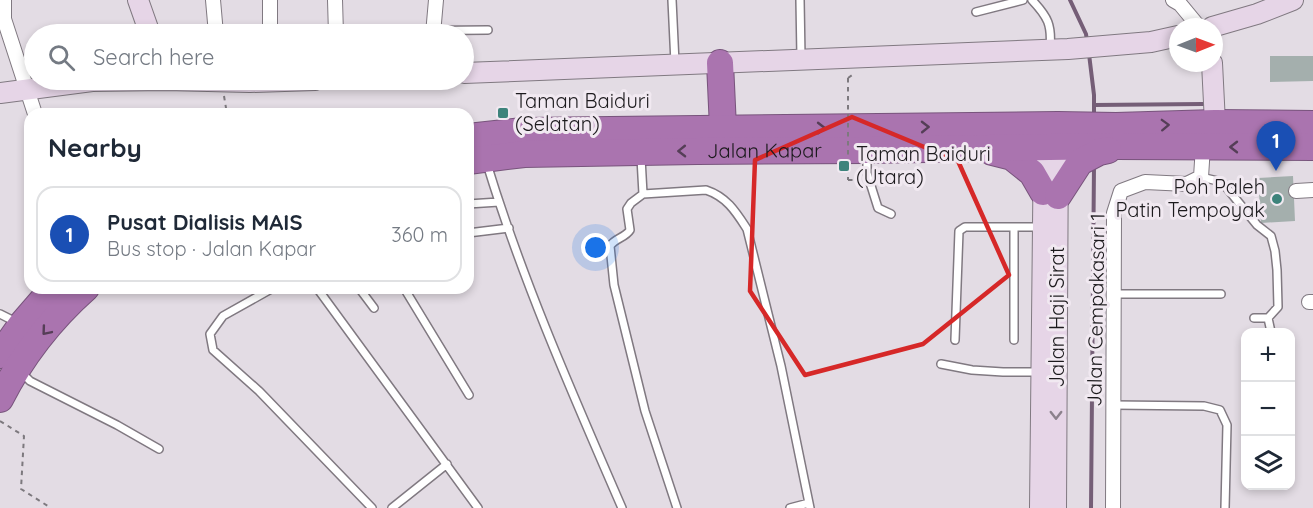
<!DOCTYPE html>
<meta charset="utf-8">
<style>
:root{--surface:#fff;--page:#f6f6f7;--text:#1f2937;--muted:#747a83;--line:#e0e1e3;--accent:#3d837b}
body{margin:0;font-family:Quicksand,sans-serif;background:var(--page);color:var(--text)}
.controls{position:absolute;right:18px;bottom:18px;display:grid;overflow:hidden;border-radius:12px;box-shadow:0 3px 9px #0003}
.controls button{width:54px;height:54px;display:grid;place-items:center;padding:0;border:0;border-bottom:2px solid var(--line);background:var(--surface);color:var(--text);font:30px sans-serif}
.compass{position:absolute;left:1169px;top:18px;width:54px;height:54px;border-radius:50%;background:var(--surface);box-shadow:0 3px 9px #0003;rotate:89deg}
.you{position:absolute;left:596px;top:248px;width:21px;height:21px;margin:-15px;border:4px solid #fff;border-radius:50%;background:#1a73e8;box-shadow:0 0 0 9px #1a73e833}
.badge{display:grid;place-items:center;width:39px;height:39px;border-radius:50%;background:var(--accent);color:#fff;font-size:20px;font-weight:700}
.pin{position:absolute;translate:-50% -50px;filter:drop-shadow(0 2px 3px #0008)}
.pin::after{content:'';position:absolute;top:32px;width:21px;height:18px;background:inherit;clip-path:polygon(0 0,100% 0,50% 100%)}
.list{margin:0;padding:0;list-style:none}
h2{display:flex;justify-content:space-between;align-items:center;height:78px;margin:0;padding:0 24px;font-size:26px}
h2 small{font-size:20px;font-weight:400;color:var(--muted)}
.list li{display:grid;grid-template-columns:39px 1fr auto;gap:18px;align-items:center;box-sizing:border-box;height:96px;margin:0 12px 12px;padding:0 12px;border:2px solid var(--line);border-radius:18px}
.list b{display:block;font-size:22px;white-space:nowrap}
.list p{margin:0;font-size:20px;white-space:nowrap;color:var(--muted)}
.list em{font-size:20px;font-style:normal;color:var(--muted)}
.icon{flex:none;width:33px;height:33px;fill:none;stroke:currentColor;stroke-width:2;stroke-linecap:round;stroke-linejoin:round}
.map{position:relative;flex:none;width:1313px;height:508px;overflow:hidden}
.search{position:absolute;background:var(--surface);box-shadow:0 3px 9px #0003;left:24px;top:24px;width:450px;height:66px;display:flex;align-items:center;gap:15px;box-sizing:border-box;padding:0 21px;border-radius:33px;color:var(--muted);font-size:22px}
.panel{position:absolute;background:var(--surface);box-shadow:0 3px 9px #0003;left:24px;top:108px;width:450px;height:186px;border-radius:18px}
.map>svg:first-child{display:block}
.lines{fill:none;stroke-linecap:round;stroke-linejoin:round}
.stream{stroke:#755e77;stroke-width:4}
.building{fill:#a4afad}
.lane-casing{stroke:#807981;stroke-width:10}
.street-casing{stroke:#807981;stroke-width:16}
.secondary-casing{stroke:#807981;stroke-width:22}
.highway-casing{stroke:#78547c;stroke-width:28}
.path{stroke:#7d797e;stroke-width:2;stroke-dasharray:4.5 4.5;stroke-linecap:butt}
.lane{stroke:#fff;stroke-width:7}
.street{stroke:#fff;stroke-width:14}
.secondary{stroke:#e6d5e7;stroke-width:20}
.highway{stroke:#aa74af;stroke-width:26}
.path-bridge{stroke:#7d797e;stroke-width:2;stroke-dasharray:4.5 4.5;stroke-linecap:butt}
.oneway{stroke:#553e57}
.oneway2{stroke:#8b818c}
.marked{fill:none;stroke:#d62828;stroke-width:4.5;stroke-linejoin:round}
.poi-dot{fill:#3d837b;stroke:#f1e9f1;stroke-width:2}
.labels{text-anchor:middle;stroke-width:6;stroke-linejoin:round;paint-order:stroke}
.poi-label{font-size:20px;fill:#1c1a1d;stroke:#f1e9f1;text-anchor:start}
.street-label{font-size:20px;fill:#1c1a1d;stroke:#f1e9f1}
</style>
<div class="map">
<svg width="1313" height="508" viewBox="0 0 1313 508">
<rect width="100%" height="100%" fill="#e3dce4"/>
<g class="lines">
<path class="stream" d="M1070 0 1086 34 1087 41
M1089 54 1094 95V115
M1094 105 1203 104
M1091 508 1094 165"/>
</g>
<path class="building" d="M1270 56H1313V81L1270 82Z
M1293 176 1295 221 1261 223 1258 178Z"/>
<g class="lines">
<g class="lane-casing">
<path id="lane" d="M672 0 675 63
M800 0 801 57
M1032 0C1048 17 1052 25 1050 48
M976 12 1023 0
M383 31 488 30
M867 156V173L878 208 891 214
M641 158 643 194
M487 164C523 282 573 395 622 508
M1201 177 1222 182 1257 225 1271 236 1275 251 1277 270 1278 307 1268 318H1254
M468 204 499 202
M468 233 509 228
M273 288 223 316 210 334 213 350 259 391 372 508
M317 288 478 508
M359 288 374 308
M404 288 469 395
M1114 294H1221
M0 314 16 322
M1268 318 1271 332
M955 340 959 231 965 227H1041
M1014 340V227
M941 364 972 370 1003 372H1039
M21 372 30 381 117 425 159 449
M1114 405 1204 406 1220 410 1227 425 1225 508
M392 508 447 464
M677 508 645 411 614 285 610 246C615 238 625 238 630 230L627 209 631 203 643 194 706 190C727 197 736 212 747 229L781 366 810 508
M790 508 809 503"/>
</g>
<g class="street-casing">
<path id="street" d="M4 0V19L35 114
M213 0 216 34
M270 0V34
M335 0 336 34
M1173 0 1180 4 1199 27
M433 34 436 0
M1296 191 1313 190
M1309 302H1313
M1113 508 1114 213 1121 191 1145 182 1187 184 1201 177 1203 146"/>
</g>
<g class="secondary-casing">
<path id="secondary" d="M138 0 150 34
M1212 27 1257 14 1293 0
M1212 63 1215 123
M464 73 1068 49 1151 42 1178 36
M0 93 92 81 166 80 250 82 315 80
M1040 508 1044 133
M1056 508 1058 134"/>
</g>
<g class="highway-casing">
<g id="highway">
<path d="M720 63 723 128"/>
<path d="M468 137 523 131 1058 125 1116 126 1215 123 1313 124"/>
<path d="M992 152 1012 157 1032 173 1043 192"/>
<path id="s1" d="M468 161 524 154 697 151 867 150 1116 146 1313 147"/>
<path d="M1058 196 1080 162 1099 152 1108 150"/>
<path d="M0 355 21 325 53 288"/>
<path d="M0 399C21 358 51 319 86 288"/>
</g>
</g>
<path class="path" d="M848 78 855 73
M224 96 227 114
M848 180H861
M0 421 24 436 21 489 51 508"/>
<use href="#lane" class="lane"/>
<use href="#street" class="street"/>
<use href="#secondary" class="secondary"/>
<use href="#highway" class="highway"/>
<path class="path-bridge" d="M848 78V180"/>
</g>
<defs><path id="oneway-chevron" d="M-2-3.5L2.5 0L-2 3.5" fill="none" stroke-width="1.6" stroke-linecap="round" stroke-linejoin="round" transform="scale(1.5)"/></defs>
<g class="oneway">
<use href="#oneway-chevron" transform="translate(1165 125) rotate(-2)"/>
<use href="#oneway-chevron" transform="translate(925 127) rotate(-1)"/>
<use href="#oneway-chevron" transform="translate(821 128)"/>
<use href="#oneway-chevron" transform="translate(1234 147) rotate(-180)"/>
<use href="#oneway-chevron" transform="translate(682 151) rotate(179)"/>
<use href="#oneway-chevron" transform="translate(46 331) rotate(130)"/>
</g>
<use class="oneway2" href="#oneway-chevron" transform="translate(1056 415) rotate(90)"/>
<path class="marked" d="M852 117 958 161 1009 275 923 344 805 375 750 291 755 160Z"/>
<g class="poi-dot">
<rect x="497" y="107" width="12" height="12" rx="3"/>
<rect x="838" y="160" width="12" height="12" rx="3"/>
<circle cx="1277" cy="199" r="6"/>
</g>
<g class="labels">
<g class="poi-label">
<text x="515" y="108">Taman Baiduri<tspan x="515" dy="23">(Selatan)</tspan></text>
<text x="856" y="161">Taman Baiduri<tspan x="856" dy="23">(Utara)</tspan></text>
<text x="1265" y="194" text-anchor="end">Poh Paleh<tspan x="1265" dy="23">Patin Tempoyak</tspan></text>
</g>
<g class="street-label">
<text dy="7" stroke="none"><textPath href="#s1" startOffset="297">Jalan Kapar</textPath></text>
<text transform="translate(1096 310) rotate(-89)" y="7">Jalan Cempakasari 1</text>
<text transform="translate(1057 317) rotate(-90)" y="7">Jalan Haji Sirat</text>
</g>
</g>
</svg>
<div class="controls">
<button>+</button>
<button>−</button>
<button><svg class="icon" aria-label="layers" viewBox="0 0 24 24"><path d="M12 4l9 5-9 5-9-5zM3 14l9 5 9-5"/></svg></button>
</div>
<svg class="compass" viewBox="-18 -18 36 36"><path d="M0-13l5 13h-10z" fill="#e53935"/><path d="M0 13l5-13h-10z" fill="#747a83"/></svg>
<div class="you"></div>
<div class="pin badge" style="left:1276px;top:171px;background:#1a4fb4">1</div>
<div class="search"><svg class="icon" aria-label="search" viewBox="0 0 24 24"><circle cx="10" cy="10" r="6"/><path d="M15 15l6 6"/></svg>Search here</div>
<section class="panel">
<h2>Nearby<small></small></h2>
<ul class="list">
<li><span class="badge" style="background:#1a4fb4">1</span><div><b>Pusat Dialisis MAIS</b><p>Bus stop · Jalan Kapar</p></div><em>360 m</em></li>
</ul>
</section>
</div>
